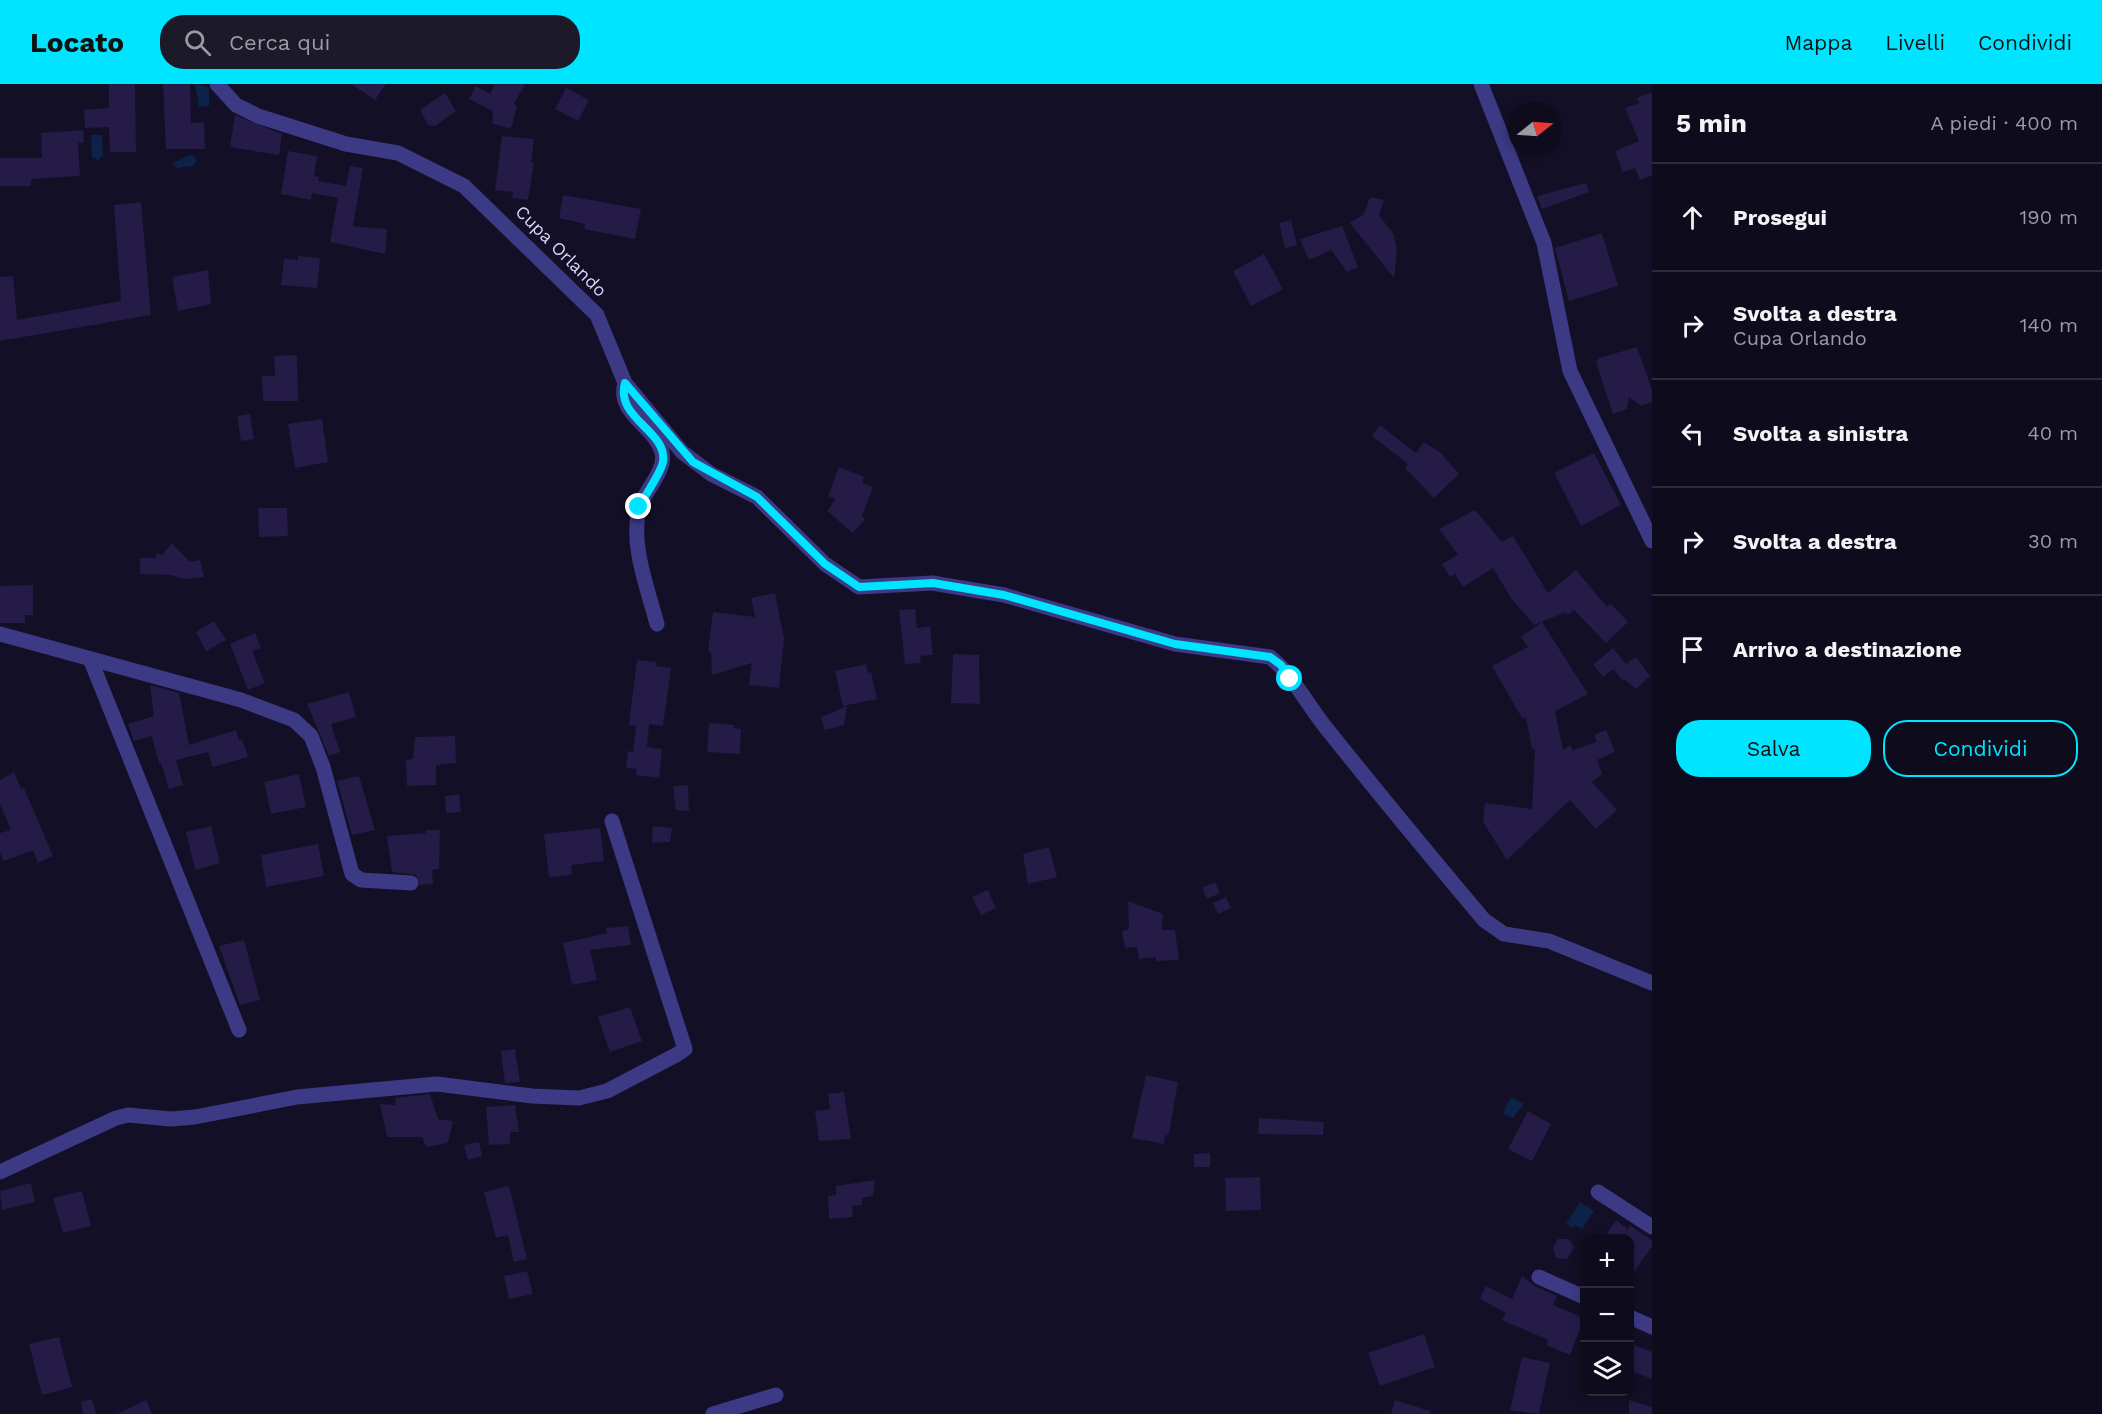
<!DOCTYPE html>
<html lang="it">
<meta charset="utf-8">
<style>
:root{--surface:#0e0b1c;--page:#1c1929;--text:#f1f3f6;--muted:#9b9ba3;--line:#2e2b3b;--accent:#00e5ff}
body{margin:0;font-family:"Work Sans",sans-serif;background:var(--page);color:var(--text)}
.controls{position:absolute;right:18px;bottom:18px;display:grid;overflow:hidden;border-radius:12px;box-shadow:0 3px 9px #0003}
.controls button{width:54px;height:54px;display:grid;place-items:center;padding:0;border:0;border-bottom:2px solid var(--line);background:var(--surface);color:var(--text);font:30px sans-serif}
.compass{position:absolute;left:1508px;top:18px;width:54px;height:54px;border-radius:50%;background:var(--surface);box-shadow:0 3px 9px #0003;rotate:73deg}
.stop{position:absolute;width:18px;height:18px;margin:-14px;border:4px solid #00e5ff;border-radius:50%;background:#fff}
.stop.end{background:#00e5ff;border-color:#fff;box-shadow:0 2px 6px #0008}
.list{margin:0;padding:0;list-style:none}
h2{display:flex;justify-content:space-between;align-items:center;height:78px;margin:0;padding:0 24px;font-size:26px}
h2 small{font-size:20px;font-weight:400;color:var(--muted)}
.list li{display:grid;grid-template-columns:39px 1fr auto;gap:18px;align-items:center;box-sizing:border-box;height:108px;padding:0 24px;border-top:2px solid var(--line)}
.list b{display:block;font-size:22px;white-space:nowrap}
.list p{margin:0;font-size:20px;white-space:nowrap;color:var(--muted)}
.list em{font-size:20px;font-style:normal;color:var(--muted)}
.actions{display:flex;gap:12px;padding:18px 24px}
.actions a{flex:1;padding:14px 0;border:2px solid var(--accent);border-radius:24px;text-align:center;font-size:21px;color:var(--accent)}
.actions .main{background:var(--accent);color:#111}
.icon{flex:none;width:33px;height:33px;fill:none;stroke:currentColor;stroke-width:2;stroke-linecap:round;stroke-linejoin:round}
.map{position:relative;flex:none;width:1652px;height:1330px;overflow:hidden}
header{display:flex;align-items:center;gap:36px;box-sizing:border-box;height:84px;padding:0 30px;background:var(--accent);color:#111}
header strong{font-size:28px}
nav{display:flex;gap:33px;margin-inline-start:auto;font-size:21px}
.search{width:420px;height:54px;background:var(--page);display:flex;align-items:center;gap:15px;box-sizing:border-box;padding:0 21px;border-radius:24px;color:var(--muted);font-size:22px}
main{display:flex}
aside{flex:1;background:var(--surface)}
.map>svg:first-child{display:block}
.water{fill:#0c2248}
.building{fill:#241b47}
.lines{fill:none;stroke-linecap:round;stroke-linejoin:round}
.minor{stroke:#3d3a85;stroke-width:15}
.route{stroke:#00e5ff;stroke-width:8}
.labels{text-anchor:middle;stroke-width:5;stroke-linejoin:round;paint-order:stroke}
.street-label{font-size:18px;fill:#d9d4ff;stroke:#130f26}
</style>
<header>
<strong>Locato</strong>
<div class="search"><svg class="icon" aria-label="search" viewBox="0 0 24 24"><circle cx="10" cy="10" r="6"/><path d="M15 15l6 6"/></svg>Cerca qui</div>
<nav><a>Mappa</a><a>Livelli</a><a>Condividi</a></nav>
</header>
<main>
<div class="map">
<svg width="1652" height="1330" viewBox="0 0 1652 1330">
<rect width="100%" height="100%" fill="#130f26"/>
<path class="water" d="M195 0 209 3V22L199 23Z
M91 51H102L103 72 98 76 92 73Z
M189 71H192L197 76 193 82 177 84 172 80Z
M1511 1013 1524 1020 1513 1034 1503 1029Z
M1580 1118 1594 1127 1582 1145 1575 1141 1572 1144 1566 1140Z"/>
<path class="building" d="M109 0H135L136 68H110L109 43 85 44 84 26 109 24Z
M163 0H190L191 39 204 38 205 65H166Z
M351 0H386L375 16Z
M495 0H525L514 20 517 22 511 45 492 39 493 27 469 15 476 2 490 10Z
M566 4 589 16 578 37 555 25Z
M1652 8V91L1640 96 1635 84 1623 88 1615 67 1639 57 1625 24 1639 19 1637 14Z
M445 9 456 27 435 42 428 41 420 26Z
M235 31 282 50 279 71 230 63Z
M83 46 84 58 78 59 80 92 31 95V102H0V74H42L41 49Z
M502 52 534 55 531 79H534L528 116 512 114 513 108 495 106Z
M288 67 317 72 314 92 319 93 318 97 346 102 350 82 363 84 353 142 387 145 385 170 330 158 338 114 312 109 311 116 281 110Z
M1586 99 1589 108 1542 125 1537 112Z
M563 111 641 125 635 155 584 145 585 140 559 134Z
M1370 113 1384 116 1379 131 1394 151 1397 169 1394 194 1350 139 1364 130Z
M141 118 151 231 0 257V193L13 192 17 236 121 217 114 121Z
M1291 136 1297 161 1285 164 1279 139Z
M1342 142 1358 183 1347 188 1331 166 1309 176 1300 155Z
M1602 149 1618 202 1569 217 1555 164Z
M1264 170 1283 205 1251 222 1233 187Z
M298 172 320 174 317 204 281 201 284 175 298 176Z
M208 186 211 220 178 227 172 193Z
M1637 263 1652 306V318L1641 322 1629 313 1627 325 1613 330 1596 278 1599 274Z
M297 271 298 317H263L262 292H275L274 272Z
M250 330 254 355 241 357 237 332Z
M322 335 328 378 295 384 288 340Z
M1380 341 1416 369 1424 358 1441 369 1459 390 1434 414 1405 384 1408 380 1372 352Z
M1594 369 1621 421 1581 442 1554 389Z
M839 383 864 393 862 399 873 403 862 432 865 435 853 449 827 427 836 415 828 412Z
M258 424H287L288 452 259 453Z
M1475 426 1502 458 1513 452 1548 509 1576 486 1607 523 1610 519 1628 538 1606 559 1574 526 1568 531 1566 528 1534 541 1511 514 1493 484 1463 503 1455 490 1450 493 1442 480 1458 471 1439 445Z
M172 459 190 478 200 476 204 493 184 495 171 491 140 490V474H156V469L162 471Z
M33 501V531H25V539H0V502Z
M775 509 784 555 779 604 749 601 752 579 712 591 711 568 708 567 713 528 755 533 751 514Z
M915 525 917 544 930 542 933 571 920 572 921 579 905 580 899 526Z
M214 537 226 556 206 567 196 548Z
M1542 538 1588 610 1555 627 1563 666 1570 661 1573 666 1597 658 1594 651 1606 646 1615 668 1597 676 1602 690 1592 698 1617 726 1596 745 1570 716 1507 776 1483 738 1485 719 1532 725 1535 665H1532L1526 634H1522L1492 582 1528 563 1521 553Z
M255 549 261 564 252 567 265 599 248 606 230 560Z
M1613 564 1626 580 1636 573 1650 592 1636 605 1624 595 1623 597 1613 585 1603 593 1593 581Z
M953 570 979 571 980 620 951 619Z
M637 576 656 578V582L671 584 663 642 649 640 647 663 662 665 659 694 636 691 637 685 626 684 628 667 633 668 636 642 629 641Z
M866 580 868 589 871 588 877 615 843 622 835 587Z
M150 601 179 609 189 661 236 646 239 656 242 655 248 673 213 683 208 668 176 676 183 701 169 705 161 679 159 680 152 652 134 657 128 640 154 632Z
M349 608 356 633 331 640 340 668 329 672 307 620Z
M847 622 844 641 825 646 821 633Z
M709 639 734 641V644L741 645 740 670 707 668Z
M455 652 456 679 436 681V701L407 702 406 676 413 675 415 653Z
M14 688 21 705 24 704 53 772 38 779 33 766 4 777 0 768V749L11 746 0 720V696Z
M299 690 306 723 271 730 264 698Z
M359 692 375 746 352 751 337 697Z
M688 701 689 727 676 726 673 702Z
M459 710 461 728 446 729 445 712Z
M211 742 220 779 195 786 186 748Z
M653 742 672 744 670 758 652 759Z
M600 744 604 777 571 781 572 791 549 793 544 750Z
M426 746H440L439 785 432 786 433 800 420 801 416 791 392 788 387 752 426 749Z
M318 760 324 792 266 803 261 771Z
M1049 763 1057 793 1028 800 1023 770Z
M1215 798 1220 809 1207 815 1202 804Z
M988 806 996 824 981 831 972 813Z
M1226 813 1231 824 1218 830 1213 819Z
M1128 817 1163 830 1162 846H1175L1179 876 1156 877V873L1139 875 1137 863 1125 864 1122 847 1129 845Z
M628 842 631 861 590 866 597 896 572 901 563 859 607 849 606 844Z
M244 856 260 916 240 921 219 862Z
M630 923 642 957 610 968 598 933Z
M515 965 520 998 505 999 501 967Z
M1146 991 1178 998 1169 1050 1165 1052 1164 1060 1132 1054Z
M844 1008 851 1055 819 1057 815 1027 830 1025 828 1010Z
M430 1010 438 1035 453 1037 448 1059 426 1063 422 1053H387L380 1020 396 1021 395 1014Z
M515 1021 519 1048H510V1060L489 1061 486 1023Z
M1528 1027 1551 1040 1532 1077 1508 1065Z
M1259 1034 1324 1038 1323 1051 1258 1050Z
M479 1058 482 1072 468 1076 464 1061Z
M1210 1069V1083H1194V1070Z
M1260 1093 1261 1126 1226 1127 1225 1094Z
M875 1096 873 1112 862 1114V1121L852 1122 853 1133 829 1135 828 1112 836 1111V1102Z
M31 1099 35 1118 2 1126 0 1107Z
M509 1102 527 1175 514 1178 508 1151 496 1154 484 1108Z
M82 1107 91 1142 63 1149 53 1114Z
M1616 1136 1629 1146V1141L1652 1156V1162L1629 1195V1155H1603Z
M1558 1155H1569L1574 1164 1567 1175 1556 1174 1553 1164Z
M527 1187 533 1210 509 1215 504 1192Z
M1522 1192 1535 1202 1557 1212 1553 1221 1584 1234 1570 1271 1546 1261 1548 1256 1502 1236 1506 1229 1480 1215 1486 1202 1512 1215Z
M1424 1250 1435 1283 1380 1302 1368 1269Z
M59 1253 72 1303 42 1311 29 1260Z
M1629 1259 1652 1268V1295L1629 1286Z
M1522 1273 1550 1279 1539 1330 1510 1326Z
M92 1315 96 1330H83L81 1318Z
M146 1316 152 1330H117Z
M1395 1316 1430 1327V1330H1391Z
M1629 1316 1652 1323V1330H1629Z"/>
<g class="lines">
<path class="minor" d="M217 0 236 21 258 32 346 60 398 69 464 102 597 231 625 299 682 368 711 390 757 413 825 480 859 503 932 499 1004 511 1175 560 1270 573C1293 591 1308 622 1327 645 1378 709 1431 773 1484 836L1504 850 1549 857 1652 899
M1481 0 1544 159 1570 287 1652 457
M625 299C616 330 654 341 662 368 667 386 645 406 640 422 629 459 648 505 657 540
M0 550 241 616 294 636 311 652 323 683 352 790 361 796 411 799
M91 577 239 946
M0 1088 116 1034 128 1031 171 1035 195 1033 297 1013 437 1000 532 1012 579 1014 607 1007 676 971 685 965 612 737
M1598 1108 1652 1143
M1539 1193 1584 1213
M1630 1233 1652 1243
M713 1330 776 1311"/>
</g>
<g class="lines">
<path class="route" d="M639 423C645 411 661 389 663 378 668 347 615 335 625 299L693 378 757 413 825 480 859 503 933 499 1004 511 1175 560 1270 573 1281 581 1290 595"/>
</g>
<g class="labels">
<g class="street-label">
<text transform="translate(561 167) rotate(45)" y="6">Cupa Orlando</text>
</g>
</g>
</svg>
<div class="controls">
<button>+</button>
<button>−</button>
<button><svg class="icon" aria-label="layers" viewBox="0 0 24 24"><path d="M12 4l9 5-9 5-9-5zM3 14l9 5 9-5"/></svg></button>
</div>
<svg class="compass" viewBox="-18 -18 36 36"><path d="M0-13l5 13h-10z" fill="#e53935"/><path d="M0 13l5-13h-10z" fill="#9b9ba3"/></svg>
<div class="stop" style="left:1290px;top:595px"></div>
<div class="stop end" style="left:639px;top:423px"></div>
</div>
<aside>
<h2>5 min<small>A piedi · 400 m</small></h2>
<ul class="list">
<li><svg class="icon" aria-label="ahead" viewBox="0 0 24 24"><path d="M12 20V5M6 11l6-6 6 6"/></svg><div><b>Prosegui</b></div><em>190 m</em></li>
<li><svg class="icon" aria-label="right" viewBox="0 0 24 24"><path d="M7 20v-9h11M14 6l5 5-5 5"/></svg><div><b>Svolta a destra</b><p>Cupa Orlando</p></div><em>140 m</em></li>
<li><svg class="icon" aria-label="left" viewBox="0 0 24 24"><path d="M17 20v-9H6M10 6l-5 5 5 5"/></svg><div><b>Svolta a sinistra</b></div><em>40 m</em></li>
<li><svg class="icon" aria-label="right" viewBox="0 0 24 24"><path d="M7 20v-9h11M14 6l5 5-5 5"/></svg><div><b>Svolta a destra</b></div><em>30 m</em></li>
<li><svg class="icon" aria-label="arrive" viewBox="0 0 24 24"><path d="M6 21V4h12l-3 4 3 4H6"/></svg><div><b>Arrivo a destinazione</b></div></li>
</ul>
<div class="actions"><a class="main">Salva</a><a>Condividi</a></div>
</aside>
</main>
